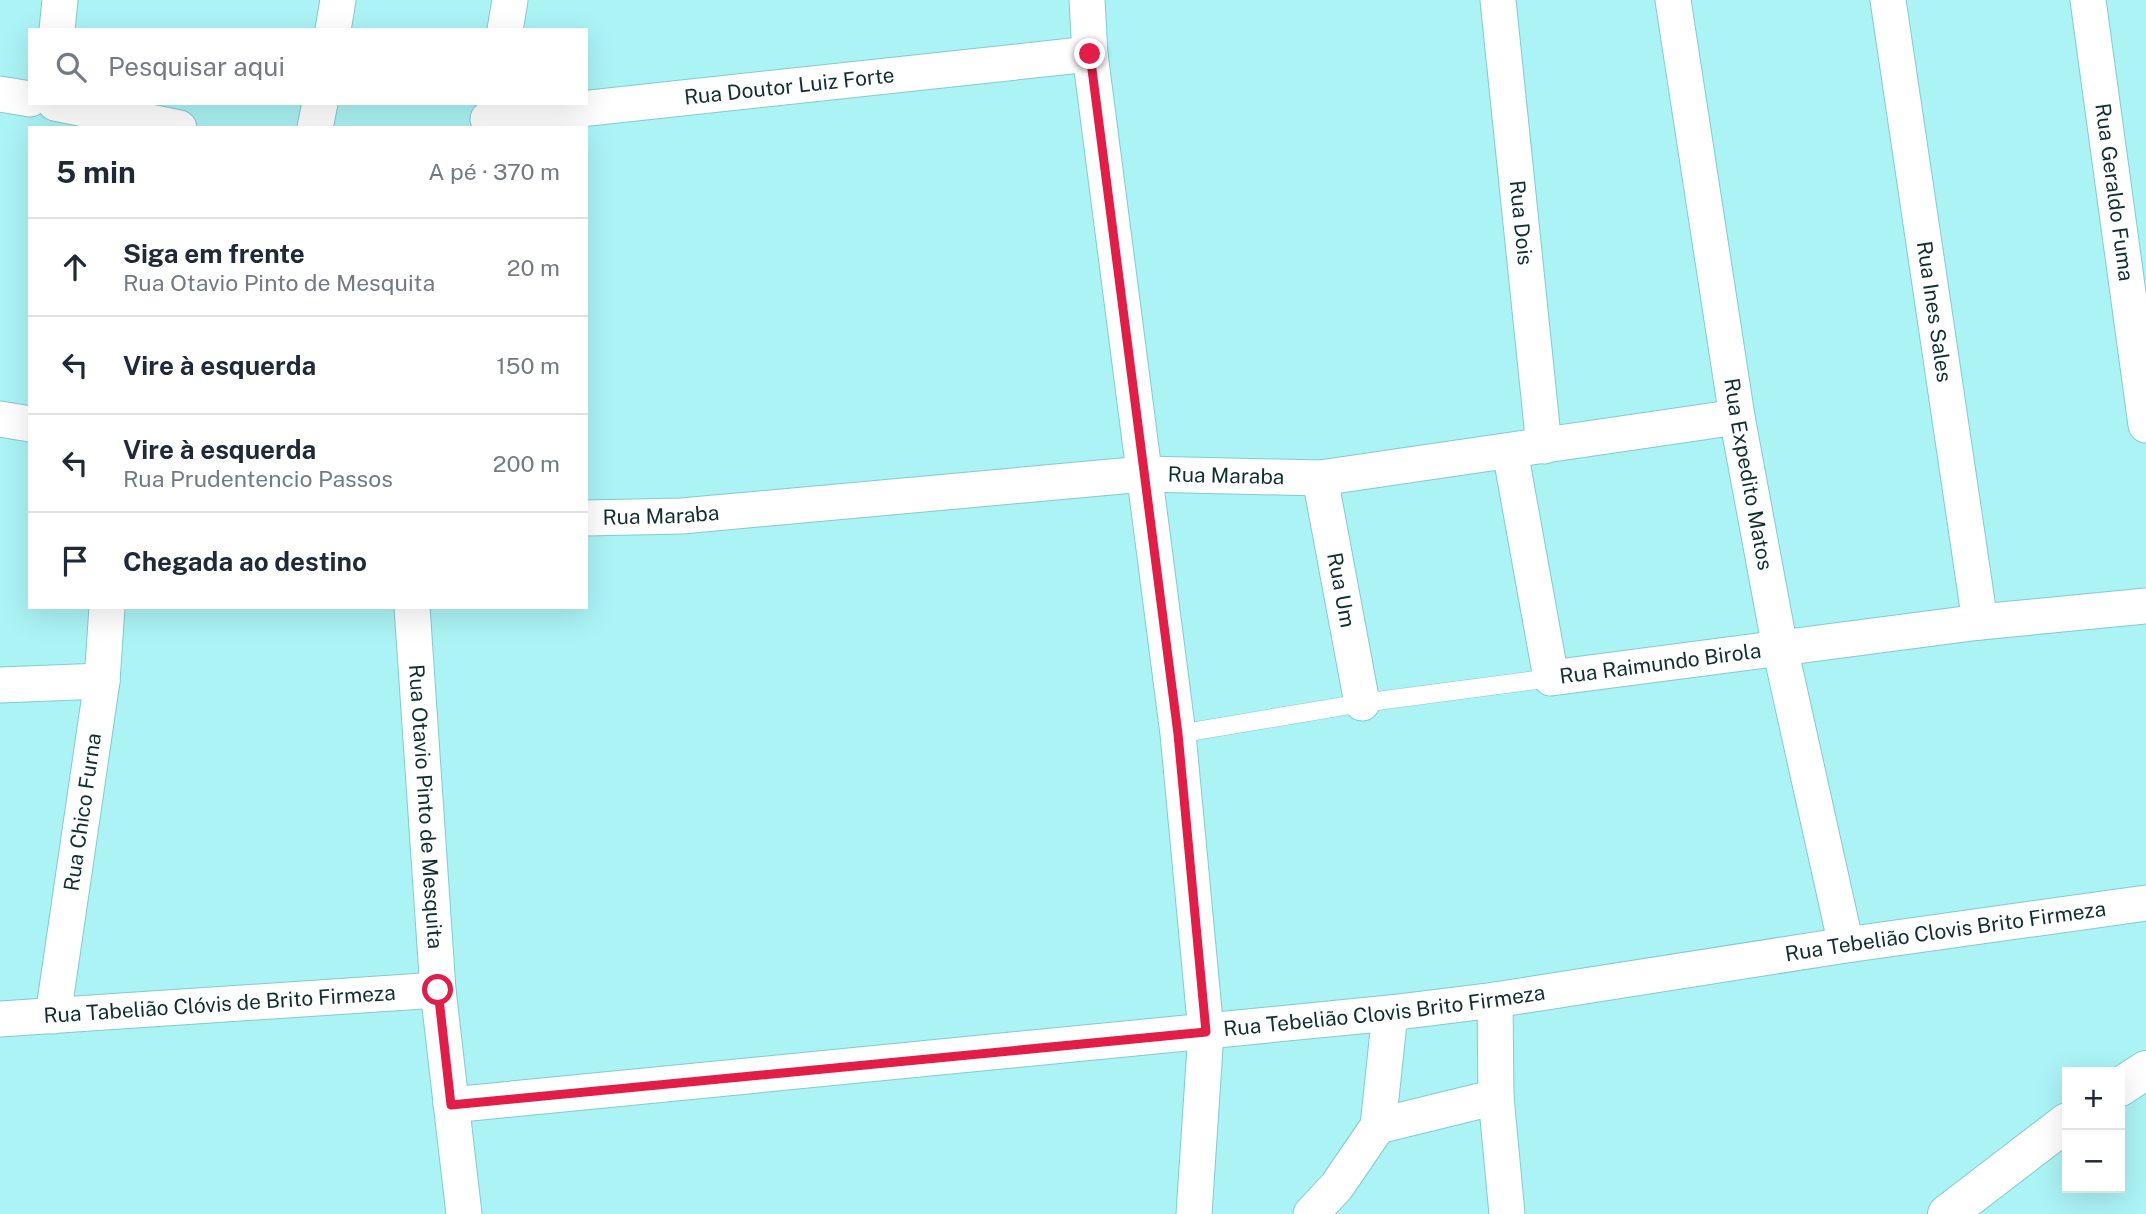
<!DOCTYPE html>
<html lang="pt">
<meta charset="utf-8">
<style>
:root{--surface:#fff;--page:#f6f6f7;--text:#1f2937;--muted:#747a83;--line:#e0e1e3}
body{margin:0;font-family:"Public Sans",sans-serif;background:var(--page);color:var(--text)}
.controls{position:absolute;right:21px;bottom:21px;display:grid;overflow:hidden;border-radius:0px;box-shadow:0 7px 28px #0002}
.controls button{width:63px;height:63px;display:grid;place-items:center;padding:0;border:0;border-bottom:2px solid var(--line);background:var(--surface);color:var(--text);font:35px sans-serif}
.stop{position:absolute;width:21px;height:21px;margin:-16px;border:5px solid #e11d48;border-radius:50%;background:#fff}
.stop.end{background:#e11d48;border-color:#fff;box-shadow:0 2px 7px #0008}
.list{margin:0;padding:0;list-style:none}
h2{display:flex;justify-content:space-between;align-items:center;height:91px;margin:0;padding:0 28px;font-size:30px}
h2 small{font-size:23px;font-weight:400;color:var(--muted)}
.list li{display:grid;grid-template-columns:46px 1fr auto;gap:21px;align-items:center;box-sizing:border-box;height:98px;padding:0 28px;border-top:2px solid var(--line)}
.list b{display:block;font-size:26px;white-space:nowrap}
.list p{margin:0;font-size:23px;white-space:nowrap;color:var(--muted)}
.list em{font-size:23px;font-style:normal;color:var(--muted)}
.icon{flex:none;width:38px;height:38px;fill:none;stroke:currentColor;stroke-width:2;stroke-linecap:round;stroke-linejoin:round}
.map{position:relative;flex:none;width:2146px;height:1214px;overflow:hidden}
.search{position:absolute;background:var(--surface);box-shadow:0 7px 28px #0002;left:28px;top:28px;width:560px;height:77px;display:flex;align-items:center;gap:18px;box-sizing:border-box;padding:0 24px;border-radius:0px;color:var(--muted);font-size:26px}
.panel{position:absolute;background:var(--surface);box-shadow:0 7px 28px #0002;left:28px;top:126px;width:560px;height:483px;border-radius:0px}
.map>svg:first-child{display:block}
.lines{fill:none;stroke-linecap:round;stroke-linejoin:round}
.lane-casing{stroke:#83cbcd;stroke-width:19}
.street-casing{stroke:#83cbcd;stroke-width:37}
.secondary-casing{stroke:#83cbcd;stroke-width:40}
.lane{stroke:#fff;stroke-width:18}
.street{stroke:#fff;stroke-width:35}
.secondary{stroke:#fff;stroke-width:38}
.route{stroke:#e11d48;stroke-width:9}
.labels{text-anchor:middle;stroke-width:6;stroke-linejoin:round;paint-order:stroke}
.street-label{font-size:21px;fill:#112f30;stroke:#c5feff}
</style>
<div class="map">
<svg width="2146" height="1214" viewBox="0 0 2146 1214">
<rect width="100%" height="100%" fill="#abf3f5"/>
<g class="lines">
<g class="lane-casing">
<path id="lane" d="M1178 734 1362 703 1551 678"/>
</g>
<g class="street-casing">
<g id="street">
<path d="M1087 0 1090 54 1178 734 1206 1032 1194 1214"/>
<path id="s1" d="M1498 0 1544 446"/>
<path id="s2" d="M1673 0 1737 417 1780 648 1846 945"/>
<path id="s3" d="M1888 0 1980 622"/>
<path id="s4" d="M2088 0 2146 425"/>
<path d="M57 30 60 0"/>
<path d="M333 30 338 0"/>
<path d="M505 30 510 0"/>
<path d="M0 94 30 99"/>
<path d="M55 103 179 128"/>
<path id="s5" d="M488 119 1090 54"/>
<path d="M315 128 320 103"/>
<path d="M0 419 30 424"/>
<path id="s6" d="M1510 451 1551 678 1980 622 2146 606"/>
<path id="s7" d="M1320 478 1362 703"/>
<path id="s8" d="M586 518 682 516 1144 474 1320 478 1737 417"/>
<path id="s9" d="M412 607 438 990 464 1214"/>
<path d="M0 685 102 681"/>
<path d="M1495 1000 1496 1097 1507 1214"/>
<path id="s10" d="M53 1016 102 681 107 607"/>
<path id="s11" d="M0 1019 438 990"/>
<path id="s12" d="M451 1105 1390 1013 1495 1000 1846 945 2146 903"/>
<path d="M1378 1126 1496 1097"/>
<path d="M1311 1214 1337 1186 1378 1126 1390 1013"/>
</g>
</g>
<g class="secondary-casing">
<path id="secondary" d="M2120 1087 2146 1070
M1947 1214 2067 1122"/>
</g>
<use href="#lane" class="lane"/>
<use href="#street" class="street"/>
<use href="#secondary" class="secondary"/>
</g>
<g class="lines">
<path class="route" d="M438 990 451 1105 1206 1032 1178 734 1090 54"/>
</g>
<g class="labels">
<g class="street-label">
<text dy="7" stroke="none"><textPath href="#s5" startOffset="303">Rua Doutor Luiz Forte</textPath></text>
<text dy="7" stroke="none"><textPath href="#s4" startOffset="194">Rua Geraldo Fuma</textPath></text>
<text dy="7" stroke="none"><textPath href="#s1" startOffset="224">Rua Dois</textPath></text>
<text dy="7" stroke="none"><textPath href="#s3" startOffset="315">Rua Ines Sales</textPath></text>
<text dy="7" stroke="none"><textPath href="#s2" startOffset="480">Rua Expedito Matos</textPath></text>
<text dy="7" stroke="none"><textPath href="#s8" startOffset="642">Rua Maraba</textPath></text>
<text dy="7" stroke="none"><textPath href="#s8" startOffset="75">Rua Maraba</textPath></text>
<text dy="7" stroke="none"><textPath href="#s7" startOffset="114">Rua Um</textPath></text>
<text dy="7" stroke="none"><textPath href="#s6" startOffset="341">Rua Raimundo Birola</textPath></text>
<text dy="7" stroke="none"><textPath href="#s9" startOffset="200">Rua Otavio Pinto de Mesquita</textPath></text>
<text dy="7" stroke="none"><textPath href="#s10" startOffset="206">Rua Chico Furna</textPath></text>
<text dy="7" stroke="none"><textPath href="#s12" startOffset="1505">Rua Tebelião Clovis Brito Firmeza</textPath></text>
<text dy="7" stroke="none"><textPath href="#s11" startOffset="220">Rua Tabelião Clóvis de Brito Firmeza</textPath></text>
<text dy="7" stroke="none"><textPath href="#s12" startOffset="938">Rua Tebelião Clovis Brito Firmeza</textPath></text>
</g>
</g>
</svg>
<div class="controls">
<button>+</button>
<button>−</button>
</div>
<div class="stop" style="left:438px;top:990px"></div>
<div class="stop end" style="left:1090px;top:54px"></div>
<div class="search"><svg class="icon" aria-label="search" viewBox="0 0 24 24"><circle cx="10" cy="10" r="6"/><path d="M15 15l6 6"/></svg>Pesquisar aqui</div>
<section class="panel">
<h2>5 min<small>A pé · 370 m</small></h2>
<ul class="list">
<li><svg class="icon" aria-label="ahead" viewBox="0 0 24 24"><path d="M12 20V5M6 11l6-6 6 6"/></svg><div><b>Siga em frente</b><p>Rua Otavio Pinto de Mesquita</p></div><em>20 m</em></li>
<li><svg class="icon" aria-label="left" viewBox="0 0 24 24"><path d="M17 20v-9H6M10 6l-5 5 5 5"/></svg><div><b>Vire à esquerda</b></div><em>150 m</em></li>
<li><svg class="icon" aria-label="left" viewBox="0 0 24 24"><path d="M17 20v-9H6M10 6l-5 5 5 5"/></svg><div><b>Vire à esquerda</b><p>Rua Prudentencio Passos</p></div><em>200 m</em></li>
<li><svg class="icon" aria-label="arrive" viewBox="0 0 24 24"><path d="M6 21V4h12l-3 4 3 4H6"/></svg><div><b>Chegada ao destino</b></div></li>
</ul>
</section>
</div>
